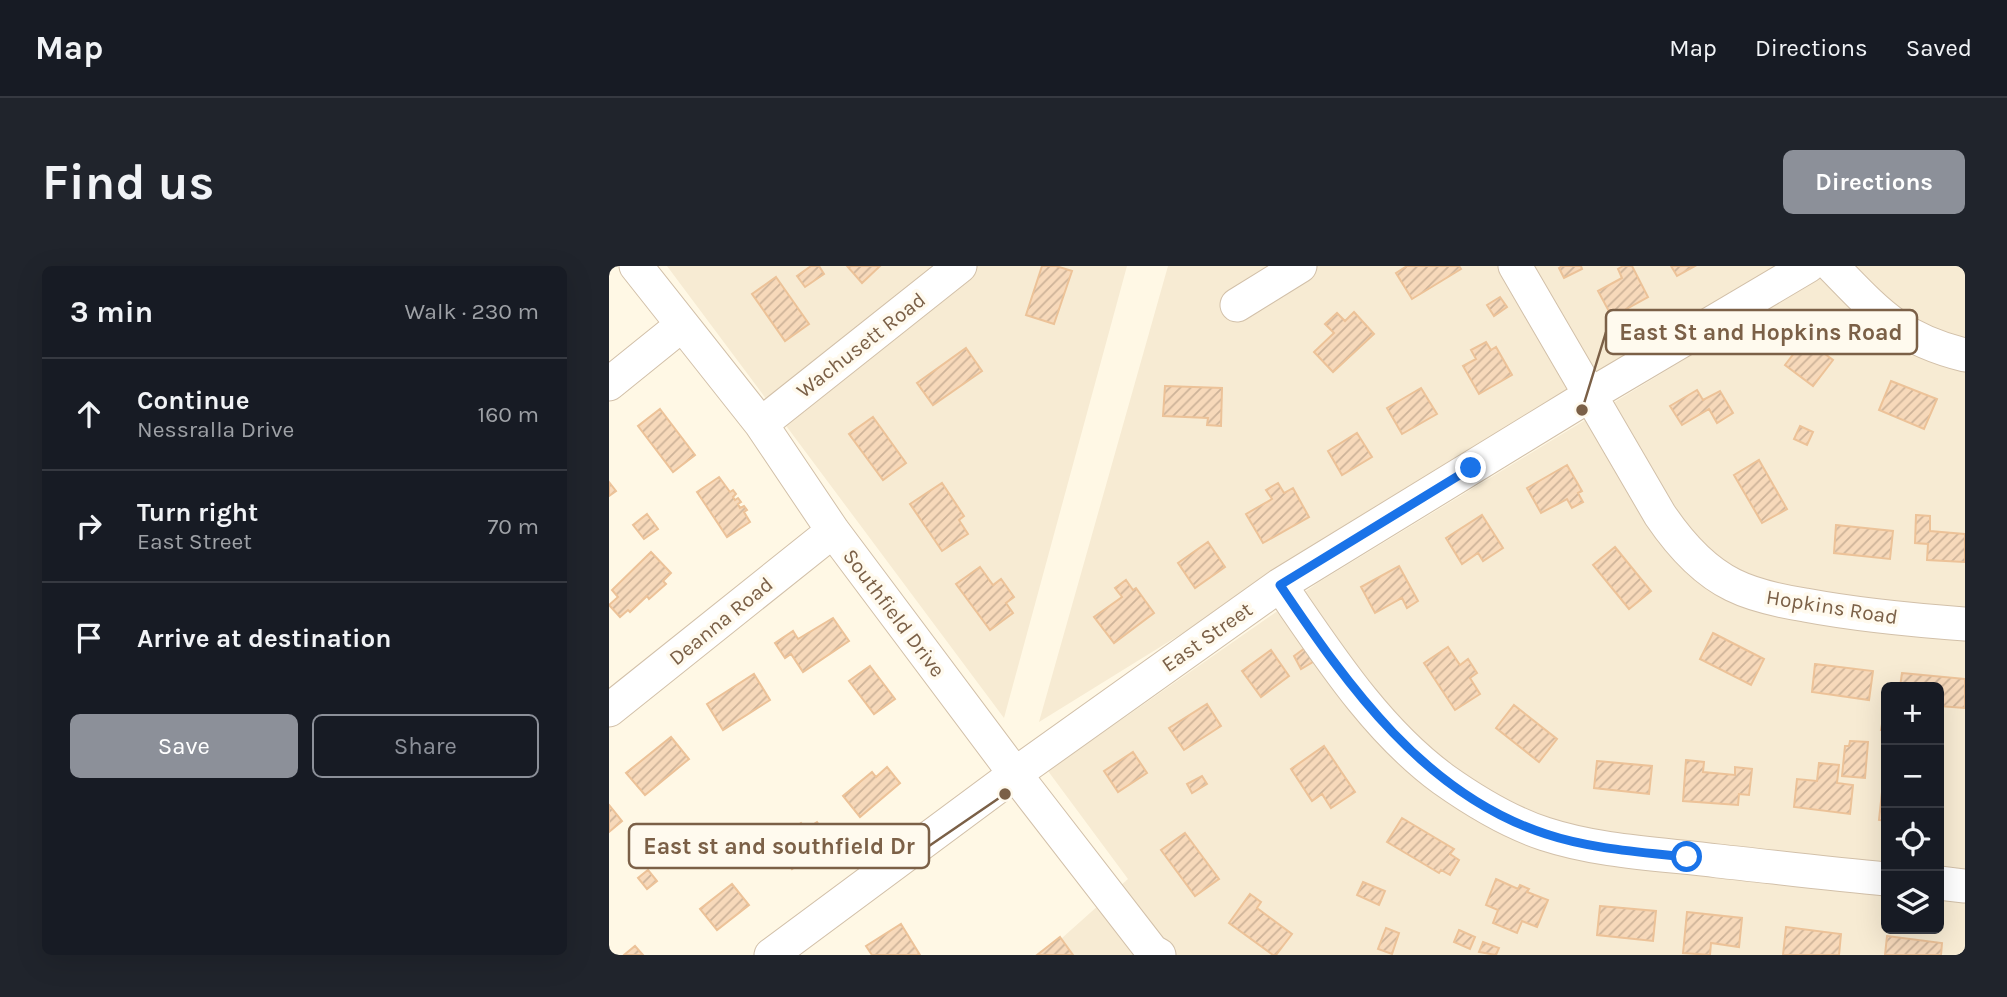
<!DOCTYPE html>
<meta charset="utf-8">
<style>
:root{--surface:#171b24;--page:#20242c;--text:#f1f3f6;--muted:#9ea1a6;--line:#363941;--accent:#8c9099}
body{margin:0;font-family:Karla,sans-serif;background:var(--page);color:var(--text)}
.controls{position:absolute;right:21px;bottom:21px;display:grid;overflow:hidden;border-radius:10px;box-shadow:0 7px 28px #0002}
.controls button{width:63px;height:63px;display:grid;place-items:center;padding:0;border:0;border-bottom:2px solid var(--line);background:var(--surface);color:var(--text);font:35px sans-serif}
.stop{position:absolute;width:21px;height:21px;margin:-16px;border:5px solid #1a73e8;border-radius:50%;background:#fff}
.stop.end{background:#1a73e8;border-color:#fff;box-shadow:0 2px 7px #0008}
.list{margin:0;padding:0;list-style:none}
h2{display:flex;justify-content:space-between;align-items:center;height:91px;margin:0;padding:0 28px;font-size:30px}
h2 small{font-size:23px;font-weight:400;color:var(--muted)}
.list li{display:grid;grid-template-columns:46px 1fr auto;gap:21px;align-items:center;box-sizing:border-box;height:112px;padding:0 28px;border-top:2px solid var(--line)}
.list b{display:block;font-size:26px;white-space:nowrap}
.list p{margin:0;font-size:23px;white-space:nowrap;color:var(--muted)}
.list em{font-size:23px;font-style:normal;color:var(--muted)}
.actions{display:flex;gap:14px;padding:21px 28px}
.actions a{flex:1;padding:16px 0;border:2px solid var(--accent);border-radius:10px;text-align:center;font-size:24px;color:var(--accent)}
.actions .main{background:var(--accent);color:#fff}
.icon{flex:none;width:38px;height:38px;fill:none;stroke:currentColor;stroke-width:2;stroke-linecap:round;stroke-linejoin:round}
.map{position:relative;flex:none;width:1356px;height:689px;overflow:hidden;border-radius:10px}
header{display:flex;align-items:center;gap:42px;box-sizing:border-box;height:98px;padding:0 35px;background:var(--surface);border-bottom:2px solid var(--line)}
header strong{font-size:33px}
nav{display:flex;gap:38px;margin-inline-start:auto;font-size:24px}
.intro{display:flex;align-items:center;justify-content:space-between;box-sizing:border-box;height:168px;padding:0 42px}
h1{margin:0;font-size:49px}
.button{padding:18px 32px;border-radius:10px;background:var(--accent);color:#fff;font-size:24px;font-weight:700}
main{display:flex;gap:42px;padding:0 42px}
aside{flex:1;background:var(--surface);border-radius:10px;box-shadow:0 7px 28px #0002}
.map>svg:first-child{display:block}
.residential{fill:#f7ebd3;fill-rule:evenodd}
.building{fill:url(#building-hatch);stroke:#ecc298;stroke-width:2}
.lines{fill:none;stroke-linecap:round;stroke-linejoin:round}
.minor-casing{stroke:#d2c0a9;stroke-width:35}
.minor{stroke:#fff;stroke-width:33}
.route{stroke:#1a73e8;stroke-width:9}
.labels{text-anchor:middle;stroke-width:7;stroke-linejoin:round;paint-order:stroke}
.street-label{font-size:21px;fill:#7b6047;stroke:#fffaee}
.leader{fill:none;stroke:#7b6047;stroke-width:2.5}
.callout-dot{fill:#7b6047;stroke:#fffaee;stroke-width:2.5}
.callout{fill:#fffaee;stroke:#7b6047;stroke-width:2.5}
.callout-label{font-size:23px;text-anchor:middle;font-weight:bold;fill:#7b6047}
</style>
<header>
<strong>Map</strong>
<nav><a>Map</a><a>Directions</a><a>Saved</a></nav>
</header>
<div class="intro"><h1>Find us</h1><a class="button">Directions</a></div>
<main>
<aside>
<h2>3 min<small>Walk · 230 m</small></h2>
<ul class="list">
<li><svg class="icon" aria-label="ahead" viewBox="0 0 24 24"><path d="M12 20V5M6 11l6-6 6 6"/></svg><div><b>Continue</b><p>Nessralla Drive</p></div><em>160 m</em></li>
<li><svg class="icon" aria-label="right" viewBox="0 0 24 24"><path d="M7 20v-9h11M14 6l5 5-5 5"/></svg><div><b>Turn right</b><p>East Street</p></div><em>70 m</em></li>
<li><svg class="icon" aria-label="arrive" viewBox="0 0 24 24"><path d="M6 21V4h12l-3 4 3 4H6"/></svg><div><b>Arrive at destination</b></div></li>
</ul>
<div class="actions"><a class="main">Save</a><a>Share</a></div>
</aside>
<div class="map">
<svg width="1356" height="689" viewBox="0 0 1356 689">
<defs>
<pattern id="building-hatch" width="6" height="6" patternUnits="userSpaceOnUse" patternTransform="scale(1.75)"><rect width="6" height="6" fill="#f7d9ba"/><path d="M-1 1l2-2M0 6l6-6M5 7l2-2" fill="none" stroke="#cdb399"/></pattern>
</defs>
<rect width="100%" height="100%" fill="#fff8e5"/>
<path class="residential" d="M58 0H518L395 452Z
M559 0H1167L430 456Z
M1229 0H1356V689H434L519 613 439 505 710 316ZM1277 421H1330V663H1277Z"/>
<path class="building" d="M202 0H210L215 8 196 21 188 10Z
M238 0H271L253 17Z
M433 0H447L463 5 445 58 417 49Z
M798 0H850L852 3 803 33 787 7Z
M953 0H972L973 3 955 12 950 2Z
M1014 0H1023L1039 31 1003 51 989 25 1013 12 1009 3Z
M1062 0H1086L1068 10Z
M167 11 200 58 176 75 143 28Z
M891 31 898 41 885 50 878 39Z
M745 46 765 68 724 106 705 86 725 67 716 58 728 47 736 55Z
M1196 73 1224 94 1204 120 1176 99Z
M877 76 882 84 887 81 903 109 870 128 854 100 867 93 862 84Z
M357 82 373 105 324 139 308 117Z
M1282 115 1328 133 1315 163 1270 144Z
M556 120 613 122 612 160 598 159 599 152 554 150Z
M812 122 828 148 793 168 778 142Z
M1088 124 1094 134 1111 125 1124 147 1108 157 1100 143 1073 159 1061 140Z
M51 143 86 189 64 206 29 160Z
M264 151 297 197 274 214 240 168Z
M1191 160 1204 166 1198 179 1185 173Z
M748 167 763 191 733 209 719 185Z
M1150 194 1178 243 1153 257 1125 209Z
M958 199 973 225 969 227 974 236 963 242 958 233 932 247 918 222Z
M110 211 121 226 124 224 127 228 124 231 126 234 129 232 132 236 129 238 131 242 135 240 138 244 135 246 141 256 118 271 88 226Z
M0 216 7 225 0 230Z
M333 217 355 250 350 254 359 268 333 285 301 238Z
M669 217 675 227 684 222 700 251 654 277 637 248 663 233 657 224Z
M38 248 49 263 35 273 24 259Z
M873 249 894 282 874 295 869 287 853 298 837 272Z
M1307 249 1321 250V265L1356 268V296L1318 294 1319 278 1306 277Z
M1227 259 1284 265 1281 293 1225 287Z
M599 276 616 301 586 322 569 297Z
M1006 281 1042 325 1020 343 984 299Z
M42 286 62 307 54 315 57 318 40 333 38 330 21 346 19 344 11 351 0 339 9 331 3 324Z
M790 300 809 335 798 342 793 332 766 347 752 321Z
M371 301 384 319 392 313 405 331 397 337 404 347 381 364 347 318Z
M517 314 524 324 527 322 545 347 505 377 485 351 513 331 506 322Z
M224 352 240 375 194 406 182 388 176 392 166 377 184 365 189 373Z
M1104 367 1155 393 1142 419 1091 393Z
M839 381 851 399 859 393 868 407 861 412 871 428 846 444 815 397Z
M696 382 704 396 692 403 685 390Z
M662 384 680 410 652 431 633 405Z
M1206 398 1264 405 1260 434 1203 426Z
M261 400 286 433 265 448 240 415Z
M1293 407 1356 413V442L1330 440V447V421H1291Z
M145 408 161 434 114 464 98 438Z
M598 438 612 460 575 484 560 462Z
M905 439 948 473 930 496 887 462Z
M1274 452H1277V464H1272Z
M62 471 80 493 36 529 17 507Z
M1241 475 1259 476 1256 512 1233 510 1236 480H1240Z
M715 480 746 526 722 542 713 528 703 535 682 503Z
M524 486 538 507 509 526 495 505Z
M1077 494 1095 496 1094 506 1126 509V501L1143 503 1140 529 1130 528 1129 539 1074 535Z
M988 495 1043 500 1040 528 985 522Z
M1210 497 1230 499 1228 517 1244 519 1241 548 1185 541 1188 513 1208 515Z
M278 501 291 517 251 551 234 530 263 506 267 511Z
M593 510 598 518 583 527 578 518Z
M1273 526 1277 527V555L1270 554Z
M0 539 13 555 0 566Z
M793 552 845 583 841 588 850 594 841 609 832 604 830 607 778 576Z
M208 556 219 571 208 579 211 583 183 603 164 576 192 557 197 563Z
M576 567 610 613 586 630 552 584Z
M39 604 48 615 38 623 29 612Z
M887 613 909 623 911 619 920 623 918 626 939 634 928 661 913 655 908 667 884 657 889 644 877 639Z
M754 616 776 625 770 639 748 629Z
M123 618 140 639 108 664 91 643Z
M641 628 652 636 648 642 683 668 667 689H664L620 657Z
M991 640 1047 645 1044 675 988 669Z
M1078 646 1133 652 1130 681 1102 677 1101 689 1074 687Z
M292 658 311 689H263L257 680Z
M1177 661 1232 668 1230 689H1174Z
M777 662 790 667 783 688 769 683Z
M850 664 866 671 861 683 845 676Z
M1278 670 1333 677 1332 689H1276Z
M451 671 464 689H428Z
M874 676 890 682 887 689 870 686Z
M26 680 34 689H15Z"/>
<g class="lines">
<g class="minor-casing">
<path id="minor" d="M27 0 152 158 224 265 406 508 543 685 550 689
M906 0 1051 249C1070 277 1093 304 1124 319 1146 330 1171 335 1196 339 1249 349 1302 354 1356 358
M1223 0C1268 46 1290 73 1356 89
M628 39 691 0
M0 118 73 59
M152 158 351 0
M671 319C718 387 766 463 834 513 865 535 899 556 936 568 991 586 1052 588 1109 595 1165 601 1221 608 1277 613
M0 444 224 265
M1330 617 1356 620
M162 689 406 508 671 319 981 129 1199 0"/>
</g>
<use href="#minor" class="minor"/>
</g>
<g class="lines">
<path class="route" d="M862 202 671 319C739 420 816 529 937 568 982 583 1032 586 1078 591"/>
</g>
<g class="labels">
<g class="street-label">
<text transform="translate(252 79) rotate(-38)" y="7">Wachusett Road</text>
<text transform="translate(1223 341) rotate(9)" y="7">Hopkins Road</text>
<text transform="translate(285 347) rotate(53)" y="7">Southfield Drive</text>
<text transform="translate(112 355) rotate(-39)" y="7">Deanna Road</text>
<text transform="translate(598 371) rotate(-35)" y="7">East Street</text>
</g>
</g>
<path class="leader" d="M973 144L997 66M396 528L320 580"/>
<g class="callout-dot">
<circle cx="973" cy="144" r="7"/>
<circle cx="396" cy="528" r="7"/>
</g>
<g class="callout">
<rect x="997" y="44" width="311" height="44" rx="7"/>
<rect x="20" y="558" width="300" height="44" rx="7"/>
</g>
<g class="callout-label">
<text x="1152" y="74">East St and Hopkins Road</text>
<text x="170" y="588">East st and southfield Dr</text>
</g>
</svg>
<div class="controls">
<button>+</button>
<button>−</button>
<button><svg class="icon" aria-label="locate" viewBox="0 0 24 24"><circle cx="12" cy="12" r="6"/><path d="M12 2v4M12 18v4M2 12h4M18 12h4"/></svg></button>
<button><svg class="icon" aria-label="layers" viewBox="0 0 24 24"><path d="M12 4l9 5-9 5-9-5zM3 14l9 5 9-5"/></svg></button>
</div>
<div class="stop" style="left:1078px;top:591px"></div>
<div class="stop end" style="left:862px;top:202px"></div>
</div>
</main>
